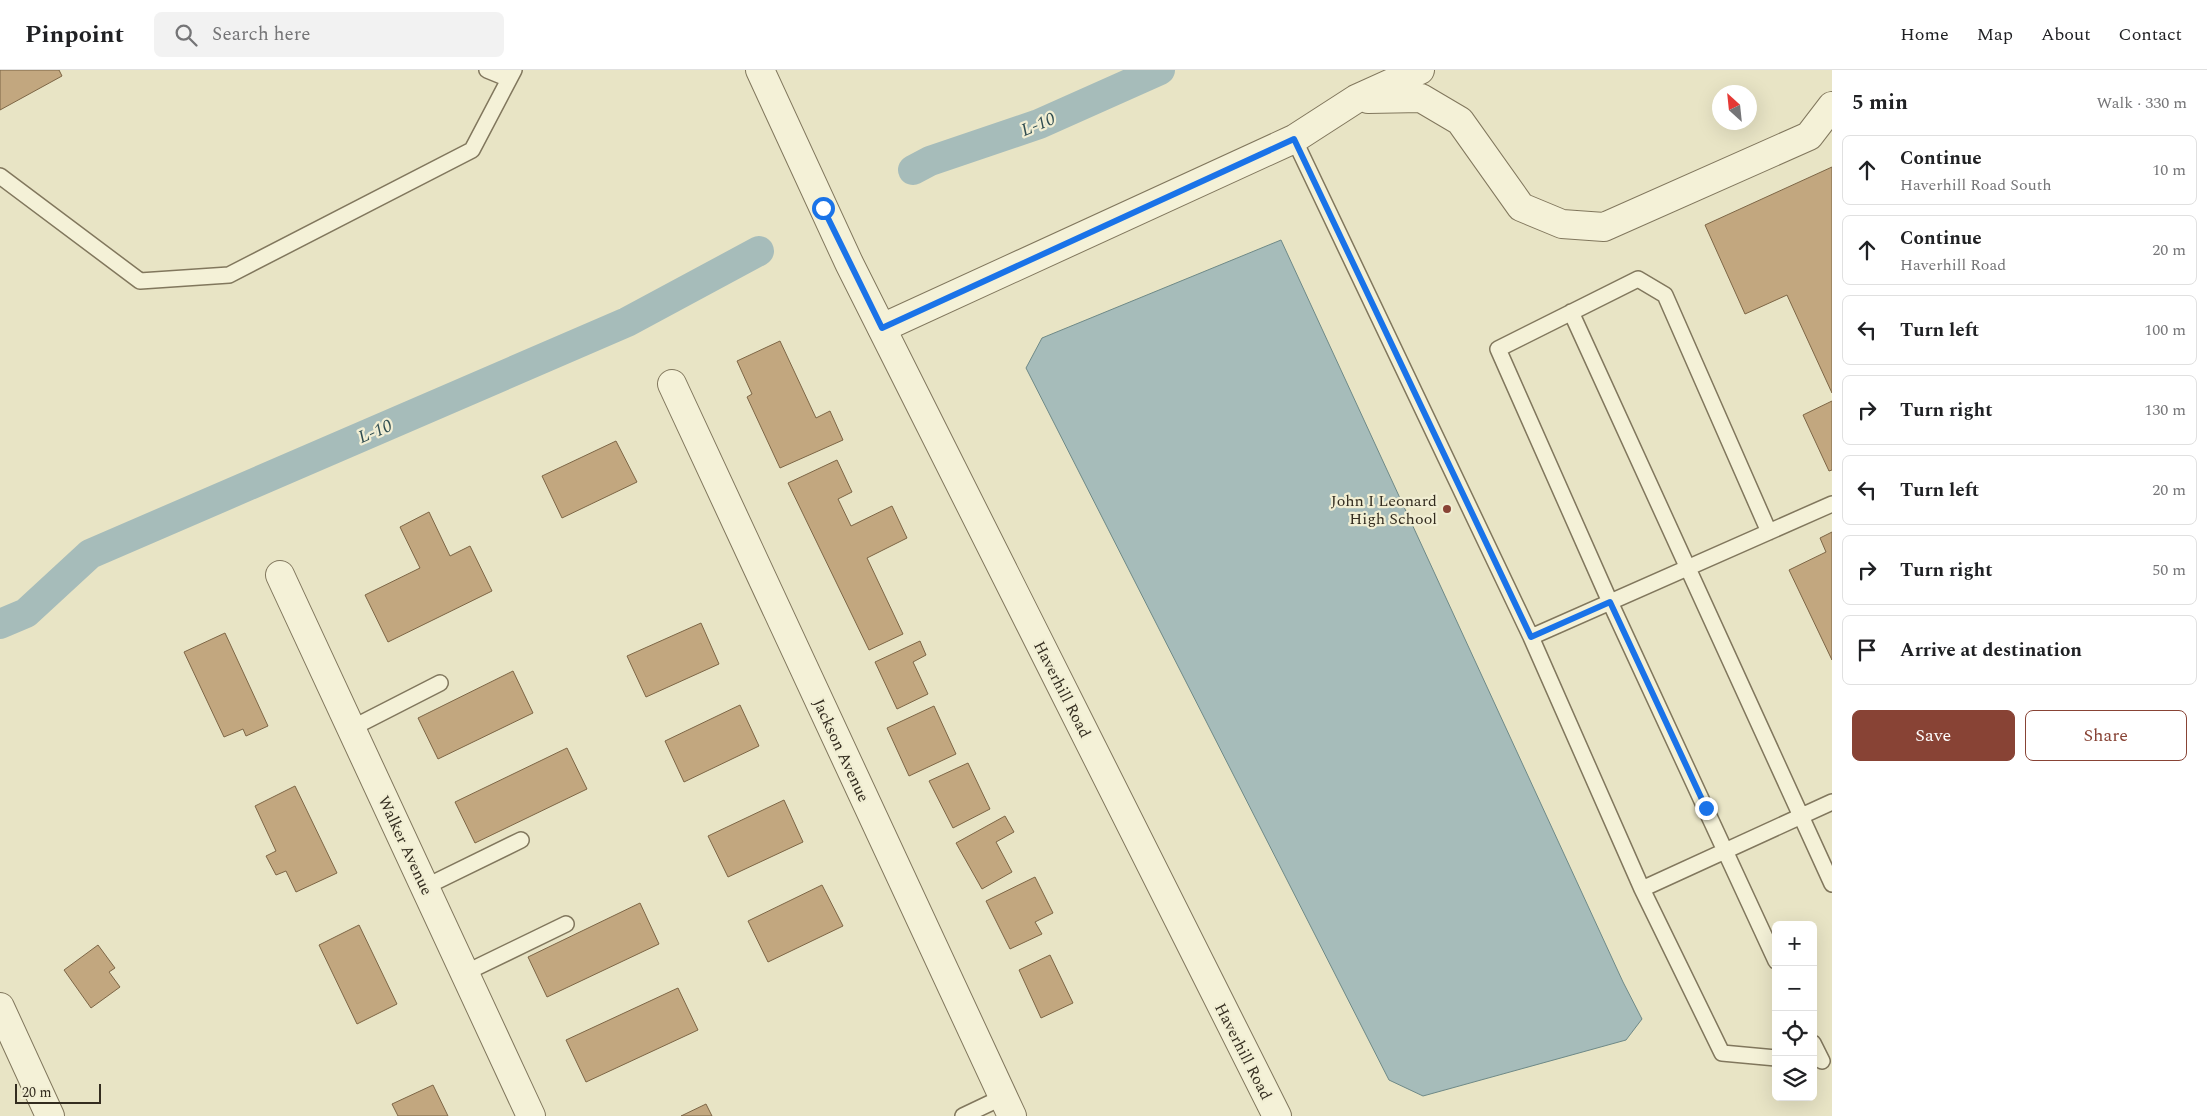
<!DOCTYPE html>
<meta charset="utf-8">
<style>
:root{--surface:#fff;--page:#f2f2f2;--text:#202124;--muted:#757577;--line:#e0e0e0;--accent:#884335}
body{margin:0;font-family:Spectral,serif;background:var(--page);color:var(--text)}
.controls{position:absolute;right:15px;bottom:15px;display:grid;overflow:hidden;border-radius:8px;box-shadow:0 5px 20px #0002}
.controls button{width:45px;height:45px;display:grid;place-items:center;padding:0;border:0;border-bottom:1px solid var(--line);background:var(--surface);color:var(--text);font:25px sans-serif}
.compass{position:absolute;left:1712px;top:15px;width:45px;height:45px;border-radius:50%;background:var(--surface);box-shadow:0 5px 20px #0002;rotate:333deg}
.scale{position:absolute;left:15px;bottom:12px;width:86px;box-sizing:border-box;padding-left:5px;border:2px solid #332c1f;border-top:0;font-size:14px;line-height:18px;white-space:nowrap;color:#332c1f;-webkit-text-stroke:4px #f1eed3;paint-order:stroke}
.stop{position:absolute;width:15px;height:15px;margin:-11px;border:4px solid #1a73e8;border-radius:50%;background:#fff}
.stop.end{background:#1a73e8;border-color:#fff;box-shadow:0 1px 5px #0008}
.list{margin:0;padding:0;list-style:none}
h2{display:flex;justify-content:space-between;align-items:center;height:65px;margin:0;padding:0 20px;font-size:21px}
h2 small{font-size:16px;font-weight:400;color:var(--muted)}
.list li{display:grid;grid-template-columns:32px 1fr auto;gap:15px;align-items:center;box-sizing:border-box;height:70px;margin:0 10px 10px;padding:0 10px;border:1px solid var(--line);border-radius:8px}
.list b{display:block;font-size:19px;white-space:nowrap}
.list p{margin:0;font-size:16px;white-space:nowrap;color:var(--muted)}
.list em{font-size:16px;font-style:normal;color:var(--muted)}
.actions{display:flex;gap:10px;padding:15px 20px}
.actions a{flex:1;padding:11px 0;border:1px solid var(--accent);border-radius:8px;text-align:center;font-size:18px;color:var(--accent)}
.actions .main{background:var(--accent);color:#fff}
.icon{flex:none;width:28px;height:28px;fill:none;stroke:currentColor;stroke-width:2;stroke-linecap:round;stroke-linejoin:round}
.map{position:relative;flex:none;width:1832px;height:1046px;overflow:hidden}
header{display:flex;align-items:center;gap:30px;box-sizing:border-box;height:70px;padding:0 25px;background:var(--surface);border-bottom:1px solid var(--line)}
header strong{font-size:24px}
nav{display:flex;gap:28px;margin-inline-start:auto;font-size:18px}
.search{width:350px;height:45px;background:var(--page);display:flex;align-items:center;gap:12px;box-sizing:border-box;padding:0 18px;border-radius:8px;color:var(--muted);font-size:19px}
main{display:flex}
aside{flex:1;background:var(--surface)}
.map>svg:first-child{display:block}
.water{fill:#a6bcba;stroke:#6e8987}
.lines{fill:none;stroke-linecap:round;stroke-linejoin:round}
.canal{stroke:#a6bcba;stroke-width:30}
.building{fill:#c2a77f;stroke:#7d6646}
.service-casing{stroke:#81775d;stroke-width:18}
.minor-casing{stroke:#81775d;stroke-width:30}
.tertiary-casing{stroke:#81775d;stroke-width:30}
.service{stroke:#f4f1d7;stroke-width:15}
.minor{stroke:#f4f1d7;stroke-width:28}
.tertiary{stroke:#f4f1d7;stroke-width:28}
.route{stroke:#1a73e8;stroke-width:6}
.poi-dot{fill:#884335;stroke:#f1eed3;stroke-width:2}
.labels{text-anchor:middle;stroke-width:4.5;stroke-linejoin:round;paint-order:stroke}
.poi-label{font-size:16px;fill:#332c1f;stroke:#f1eed3;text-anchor:end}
.street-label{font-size:16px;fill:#332c1f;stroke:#f1eed3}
.water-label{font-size:18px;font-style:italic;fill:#304d51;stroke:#f1eed3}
</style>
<header>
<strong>Pinpoint</strong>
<div class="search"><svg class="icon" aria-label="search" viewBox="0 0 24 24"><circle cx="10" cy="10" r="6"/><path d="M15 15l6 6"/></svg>Search here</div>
<nav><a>Home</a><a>Map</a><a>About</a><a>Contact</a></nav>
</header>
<main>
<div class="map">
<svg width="1832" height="1046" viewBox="0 0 1832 1046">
<rect width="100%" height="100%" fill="#e8e4c5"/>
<path class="water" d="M1281 170 1623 912 1642 949 1626 970 1423 1026 1389 1010 1026 298 1042 268Z"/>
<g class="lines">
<path class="canal" d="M913 100 930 91 1039 54 1160 0
M0 554 26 543 90 484 627 252 759 181"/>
</g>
<path class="building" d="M0 0H59L62 6 0 40Z
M1832 97V323L1787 225 1745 244 1705 155Z
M780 271 816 348 830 341 843 370 780 398 747 327 752 324 737 291Z
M1832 331V400L1829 401 1803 345Z
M616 371 637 412 562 448 542 406Z
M837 390 852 422 838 429 851 456 892 436 907 468 867 488 903 564 869 580 788 413Z
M429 442 450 486 470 476 492 521 388 572 365 525 420 498 400 457Z
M1832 462V590L1789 500 1826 482 1820 468Z
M701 553 719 594 646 627 627 586Z
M225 563 268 656 246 666 243 659 224 667 184 582Z
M920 571 926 585 913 592 928 624 897 639 875 592Z
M513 601 533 643 438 689 418 648Z
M740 635 759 676 684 712 665 671Z
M934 636 956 684 909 706 887 658Z
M567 678 587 719 475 773 455 732Z
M968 693 990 739 953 758 929 711Z
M295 716 337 803 296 822 286 801 276 805 266 786 276 781 255 736Z
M784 730 803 772 728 807 708 766Z
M1005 746 1014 762 996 772 1012 802 982 819 956 773Z
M1035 807 1053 843 1035 852 1042 864 1010 879 986 831Z
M822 815 843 856 768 892 748 851Z
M640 833 659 874 547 927 528 887Z
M359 855 397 934 357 954 319 875Z
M98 875 115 898 109 902 120 917 91 938 64 900Z
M1050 885 1073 933 1041 948 1019 900Z
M678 918 698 960 586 1012 566 970Z
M433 1015 448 1046H398L392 1034Z
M706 1034 712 1046H681Z"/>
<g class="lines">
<g class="service-casing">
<path id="service" d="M487 0 509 9
M1294 69 1531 567
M0 106 140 211 229 205 472 80 514 0
M1571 242 1832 814
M1769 462 1665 225 1638 209 1498 279 1610 532 1776 891
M352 658 440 613
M425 817 521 770
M1642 819 1832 732
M465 903 566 854
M1813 973 1822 991
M1776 988 1722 983 1642 819 1531 567 1832 434
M963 1046 1003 1027"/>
</g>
<g class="minor-casing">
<path id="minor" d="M1368 29 1421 28 1460 51 1521 137 1562 154 1604 157 1809 66 1832 36
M882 258 1294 69 1356 29 1420 0
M672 314 1012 1046
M280 505 531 1046
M0 937 50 1046"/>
</g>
<g class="tertiary-casing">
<path id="tertiary" d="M760 0 849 193 1277 1046"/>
</g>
<use href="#service" class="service"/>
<use href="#minor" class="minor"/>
<use href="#tertiary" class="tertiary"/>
</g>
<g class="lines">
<path class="route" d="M823 138 882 258 1294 69 1531 567 1610 532 1706 738"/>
</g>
<circle class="poi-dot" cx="1447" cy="439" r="5"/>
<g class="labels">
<g class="poi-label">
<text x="1437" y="436">John I Leonard<tspan x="1437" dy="18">High School</tspan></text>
</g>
<g class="street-label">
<text transform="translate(1063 619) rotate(63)" y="6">Haverhill Road</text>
<text transform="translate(842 680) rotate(65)" y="6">Jackson Avenue</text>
<text transform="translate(406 775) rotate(65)" y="6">Walker Avenue</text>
<text transform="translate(1244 981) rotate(63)" y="6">Haverhill Road</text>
</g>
<g class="water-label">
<text transform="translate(1038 54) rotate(-22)" y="6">L-10</text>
<text transform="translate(375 361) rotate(-23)" y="6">L-10</text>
</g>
</g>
</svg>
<div class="controls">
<button>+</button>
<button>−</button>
<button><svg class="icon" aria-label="locate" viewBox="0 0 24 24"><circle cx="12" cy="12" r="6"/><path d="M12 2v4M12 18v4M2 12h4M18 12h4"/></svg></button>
<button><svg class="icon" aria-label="layers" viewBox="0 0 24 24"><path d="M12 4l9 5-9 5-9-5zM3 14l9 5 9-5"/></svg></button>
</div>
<svg class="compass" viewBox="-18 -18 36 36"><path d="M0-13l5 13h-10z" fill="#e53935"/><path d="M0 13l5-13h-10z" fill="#757577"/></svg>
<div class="scale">20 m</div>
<div class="stop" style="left:823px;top:138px"></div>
<div class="stop end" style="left:1706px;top:738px"></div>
</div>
<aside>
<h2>5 min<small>Walk · 330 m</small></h2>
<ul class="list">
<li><svg class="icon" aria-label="ahead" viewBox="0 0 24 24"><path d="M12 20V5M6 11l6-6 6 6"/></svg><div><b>Continue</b><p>Haverhill Road South</p></div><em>10 m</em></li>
<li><svg class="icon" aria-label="ahead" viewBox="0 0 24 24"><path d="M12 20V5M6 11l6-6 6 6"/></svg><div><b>Continue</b><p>Haverhill Road</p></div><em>20 m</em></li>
<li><svg class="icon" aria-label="left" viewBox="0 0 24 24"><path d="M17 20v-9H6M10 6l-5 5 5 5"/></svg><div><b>Turn left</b></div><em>100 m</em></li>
<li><svg class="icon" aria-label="right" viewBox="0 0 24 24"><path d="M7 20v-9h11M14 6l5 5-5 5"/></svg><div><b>Turn right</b></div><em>130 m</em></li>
<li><svg class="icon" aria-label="left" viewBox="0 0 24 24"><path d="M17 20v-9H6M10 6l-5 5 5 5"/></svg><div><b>Turn left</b></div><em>20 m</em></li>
<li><svg class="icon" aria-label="right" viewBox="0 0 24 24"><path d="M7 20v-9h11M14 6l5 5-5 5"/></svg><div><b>Turn right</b></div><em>50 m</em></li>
<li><svg class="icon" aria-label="arrive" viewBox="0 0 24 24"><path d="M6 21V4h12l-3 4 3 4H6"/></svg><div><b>Arrive at destination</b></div></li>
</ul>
<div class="actions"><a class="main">Save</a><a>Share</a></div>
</aside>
</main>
